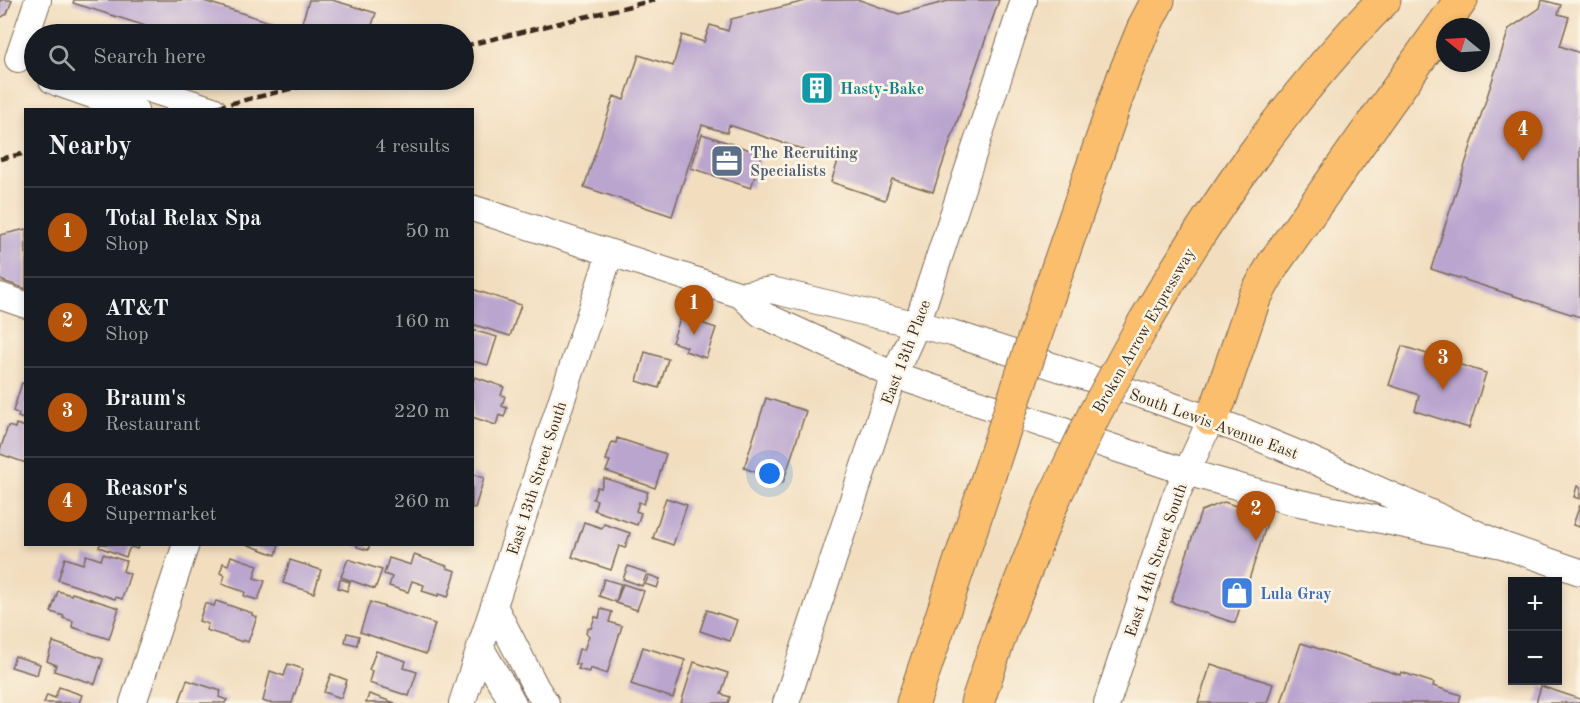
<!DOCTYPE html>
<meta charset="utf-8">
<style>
:root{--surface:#171b24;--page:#20242c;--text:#f1f3f6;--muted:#9ea1a6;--line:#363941;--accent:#b45309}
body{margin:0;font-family:"Old Standard TT",serif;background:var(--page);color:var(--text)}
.controls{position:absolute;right:18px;bottom:18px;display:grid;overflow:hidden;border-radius:0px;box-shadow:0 3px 9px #0003}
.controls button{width:54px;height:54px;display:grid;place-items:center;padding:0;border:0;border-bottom:2px solid var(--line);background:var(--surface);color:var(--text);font:30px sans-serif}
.compass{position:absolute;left:1436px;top:18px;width:54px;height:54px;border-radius:50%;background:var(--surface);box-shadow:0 3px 9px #0003;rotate:288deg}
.you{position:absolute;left:770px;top:474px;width:21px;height:21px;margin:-15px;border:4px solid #fff;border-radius:50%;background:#1a73e8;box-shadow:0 0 0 9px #1a73e833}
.badge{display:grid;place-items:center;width:39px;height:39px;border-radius:50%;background:var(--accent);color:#fff;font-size:20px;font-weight:700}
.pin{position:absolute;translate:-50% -50px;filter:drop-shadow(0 2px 3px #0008)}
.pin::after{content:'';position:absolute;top:32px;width:21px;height:18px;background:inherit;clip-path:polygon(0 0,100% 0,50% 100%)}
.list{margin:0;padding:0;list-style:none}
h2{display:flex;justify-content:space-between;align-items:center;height:78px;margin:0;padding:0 24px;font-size:26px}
h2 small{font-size:20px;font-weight:400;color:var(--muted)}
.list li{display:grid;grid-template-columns:39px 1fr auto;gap:18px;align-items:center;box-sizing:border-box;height:90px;padding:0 24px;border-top:2px solid var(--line)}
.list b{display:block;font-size:22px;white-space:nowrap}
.list p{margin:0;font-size:20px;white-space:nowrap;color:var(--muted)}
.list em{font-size:20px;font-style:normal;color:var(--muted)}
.icon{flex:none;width:33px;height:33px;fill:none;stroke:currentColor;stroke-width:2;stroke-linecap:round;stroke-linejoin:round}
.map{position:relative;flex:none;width:1580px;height:703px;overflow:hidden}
.search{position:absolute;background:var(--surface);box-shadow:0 3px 9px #0003;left:24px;top:24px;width:450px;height:66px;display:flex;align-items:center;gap:15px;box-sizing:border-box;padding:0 21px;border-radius:33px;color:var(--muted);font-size:22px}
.panel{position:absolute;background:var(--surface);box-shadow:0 3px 9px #0003;left:24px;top:108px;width:450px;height:438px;border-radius:0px}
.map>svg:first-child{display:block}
.building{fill:#baa5cf}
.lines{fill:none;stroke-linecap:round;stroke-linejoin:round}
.minor-casing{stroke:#7b6956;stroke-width:28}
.highway-casing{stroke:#7b6956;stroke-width:35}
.minor{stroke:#fff;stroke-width:26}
.highway{stroke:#fabe6d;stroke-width:33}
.rail{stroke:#3b2a1e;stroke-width:4.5;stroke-dasharray:9 4.5;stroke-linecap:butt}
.highway-bridge-casing{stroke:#7b6956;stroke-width:35;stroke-linecap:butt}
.highway-bridge{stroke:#fabe6d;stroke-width:33}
.labels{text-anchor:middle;stroke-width:5;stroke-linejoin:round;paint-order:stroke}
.culture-label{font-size:16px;font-weight:bold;fill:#0d838f;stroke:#fcf5e5;text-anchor:start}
.service-label{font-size:16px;font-weight:bold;fill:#4e5e75;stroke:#fcf5e5;text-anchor:start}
.street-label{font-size:16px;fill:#3b2a1e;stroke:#fcf5e5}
.shop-label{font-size:16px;font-weight:bold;fill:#366cbe;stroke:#fcf5e5;text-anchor:start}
</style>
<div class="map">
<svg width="1580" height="703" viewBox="0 0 1580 703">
<rect width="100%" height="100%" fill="#fcf5e5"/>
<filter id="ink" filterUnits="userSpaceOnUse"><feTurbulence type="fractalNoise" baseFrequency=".0167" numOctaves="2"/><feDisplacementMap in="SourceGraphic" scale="12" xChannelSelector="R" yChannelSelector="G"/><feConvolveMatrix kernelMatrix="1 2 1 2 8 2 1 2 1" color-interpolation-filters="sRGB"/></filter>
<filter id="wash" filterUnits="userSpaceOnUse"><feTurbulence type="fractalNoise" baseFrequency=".008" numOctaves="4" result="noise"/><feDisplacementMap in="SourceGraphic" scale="24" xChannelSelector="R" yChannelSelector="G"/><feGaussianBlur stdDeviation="1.35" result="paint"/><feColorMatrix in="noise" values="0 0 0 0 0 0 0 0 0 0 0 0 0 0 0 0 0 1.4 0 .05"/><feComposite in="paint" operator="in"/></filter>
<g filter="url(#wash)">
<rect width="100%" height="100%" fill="#f2debf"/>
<g id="blocks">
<path class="building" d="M0 0H12L7 14 0 18Z
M74 0H201L307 34H171L73 3Z
M309 0H332L376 13 369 34H328L300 29Z
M810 0H860L899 14 952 0H999L933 192 892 179 885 200 831 182 838 161 729 125 727 133 702 125 672 216 584 187 614 96 624 100 639 55 673 66 682 35 704 42 710 25 728 31 731 19Z
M1542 0 1561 5 1558 14 1569 17 1560 46 1580 53V317L1431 269 1509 29 1540 8Z
M702 134 762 154 751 188 691 168Z
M26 229V289L0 280V235Z
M472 289 521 305 510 336 472 324Z
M681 316 716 328 706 358 685 351 687 347 672 342Z
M472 330 497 337 488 365 472 361Z
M1402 346 1486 373 1469 428 1415 411 1419 395 1389 385Z
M645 352 668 359 659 388 637 381Z
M475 377 504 387 501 395 505 396 502 406 507 408 504 417 499 415 496 425 472 417V384Z
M22 383 26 384V420L18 417 19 414 13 411Z
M766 398 806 411 783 483 764 477V475L744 468Z
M16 424 26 427V463L0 454V450L8 426 15 428Z
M617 438 666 454 655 488 606 471 610 461 606 460 612 442 616 443Z
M472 474 484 478 475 508H472Z
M604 478 648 492 644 504 639 502 636 511 641 513 637 525 594 510 597 500 593 499 597 487 601 488Z
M1577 486 1580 487V499L1574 497Z
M666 498 687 505 673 545 653 538Z
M1224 502 1269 517 1235 623 1171 602 1201 511Z
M1580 505V527L1573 525Z
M584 522 602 528 604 524 630 533 625 548 619 546 611 570 572 557Z
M100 544H139L137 549 132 547 129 549 126 557 99 547Z
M246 544H279L276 555Z
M357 544H370L368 550 357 547Z
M103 554 126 561 123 571 130 574 122 599 116 597 115 599 58 580 65 558 83 564 86 555 101 560Z
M414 555 447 566V568L456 571 448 597 439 594 438 596 422 591 424 585 412 581 408 592 389 586 392 577 384 574 389 558 411 565Z
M231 556 258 565 254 578 265 581 258 600 244 596 245 592 222 584 225 575 220 573 223 563 228 565Z
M348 559 382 570 375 589 341 577Z
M290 560 321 570 314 593 283 583Z
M628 566 647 573 642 586 623 579Z
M649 575 660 579 657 588 645 584Z
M340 579 350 582 347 591 338 588Z
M604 579 621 584 616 602 599 596Z
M623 584 644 591 637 610 616 603Z
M58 591 71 595 72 593 119 608 109 639 72 627 73 621 63 618 64 616 51 612Z
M216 601 252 613V615L257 617 248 642 243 640V642L206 630 208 624 199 621 205 603 214 606Z
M370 602 435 624 426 654 360 632Z
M601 609 612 612 609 622 622 626 607 674 590 668 589 672 578 669 580 665 575 664 579 649 584 650 589 636 586 633 587 629 591 628 595 617 599 618Z
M707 610 737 620 730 641 700 631Z
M347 633 359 636 357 645 345 642Z
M53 642 103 659 95 684 54 671 56 665 47 661Z
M1301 643 1400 675 1401 672 1434 683 1433 686 1461 695 1459 703H1281Z
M643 647 685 660 673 698 631 684Z
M376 651 406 661 404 668 417 672 409 696 369 683 372 671 369 670Z
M15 656 40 664 37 675 11 667Z
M694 662 728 673 721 694 730 697 728 703H681Z
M288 664 303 669 292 703H268L263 701 270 671 284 676Z
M1211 664 1273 684 1267 703H1198Z
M331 674 347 680 341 698 324 692Z
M187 680 221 691 219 697 227 700 225 703H179Z
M1541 686 1580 699V703H1536Z
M59 687 82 695 79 703H44L47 695 55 698Z
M369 694 395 703H366Z"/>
</g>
</g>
<g filter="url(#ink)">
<use href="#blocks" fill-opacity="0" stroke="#7b6956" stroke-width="1.5"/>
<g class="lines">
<g class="minor-casing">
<path id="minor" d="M18 59 38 0
M52 80 58 83 135 110
M121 80 213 110
M472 208 741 295 761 314 894 375 1145 458 1186 472 1290 501 1502 545
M741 295 771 290 952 333 1153 399 1240 430 1303 456 1502 545 1580 572
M0 296 26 305
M494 606 536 688 546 703
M480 647 513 703
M133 703 186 544
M462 703 610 253
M786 703 894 375 917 324 1024 0
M1107 703 1174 500 1211 419"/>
</g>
<g class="highway-casing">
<path id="highway" d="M1049 294 1124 76 1145 25 1158 0
M1144 323C1212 208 1289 96 1384 0
M1211 419 1220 399 1254 299 1274 263 1461 0
M913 703 989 475
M977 703 1002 629 1054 498"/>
</g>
<use href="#minor" class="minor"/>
<use href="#highway" class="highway"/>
<path class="rail" d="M464 46 655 0
M204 110 327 80
M0 159 26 153"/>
<g class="highway-bridge-casing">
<path id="highway-bridge" d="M989 475 1049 294
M1054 498 1095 413 1144 323"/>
</g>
<use href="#highway-bridge" class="highway-bridge"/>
</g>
</g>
<defs>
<g id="building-square" transform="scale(1.725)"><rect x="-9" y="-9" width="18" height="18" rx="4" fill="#0f9aa8" stroke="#fcf5e5"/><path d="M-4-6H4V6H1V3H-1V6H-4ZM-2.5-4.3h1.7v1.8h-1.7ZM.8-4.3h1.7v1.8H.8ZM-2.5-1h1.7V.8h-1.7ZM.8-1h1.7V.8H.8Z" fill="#fff"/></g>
<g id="office-square" transform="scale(1.725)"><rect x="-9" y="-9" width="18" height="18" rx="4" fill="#5c6f8a" stroke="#fcf5e5"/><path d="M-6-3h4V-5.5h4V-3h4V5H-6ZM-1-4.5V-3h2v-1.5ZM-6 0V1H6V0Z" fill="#fff"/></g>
<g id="shop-square" transform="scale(1.725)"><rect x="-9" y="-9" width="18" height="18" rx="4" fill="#3f7fe0" stroke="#fcf5e5"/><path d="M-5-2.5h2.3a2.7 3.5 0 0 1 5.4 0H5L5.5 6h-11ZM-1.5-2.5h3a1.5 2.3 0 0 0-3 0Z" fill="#fff"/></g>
</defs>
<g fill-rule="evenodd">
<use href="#building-square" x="817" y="88"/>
<use href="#office-square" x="727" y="161"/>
<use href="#shop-square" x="1237" y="593"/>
</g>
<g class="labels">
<g class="culture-label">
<text x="840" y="94">Hasty-Bake</text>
</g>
<g class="service-label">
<text x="750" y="158">The Recruiting<tspan x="750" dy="18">Specialists</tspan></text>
</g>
<g class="street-label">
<text transform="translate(1143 330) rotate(-60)" y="6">Broken Arrow Expressway</text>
<text transform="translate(905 352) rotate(-69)" y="6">East 13th Place</text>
<text transform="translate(1214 423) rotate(20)" y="6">South Lewis Avenue East</text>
<text transform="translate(536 478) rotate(-72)" y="6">East 13th Street South</text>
<text transform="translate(1155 560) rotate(-71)" y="6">East 14th Street South</text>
</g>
<g class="shop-label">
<text x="1260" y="599">Lula Gray</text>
</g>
</g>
</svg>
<div class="controls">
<button>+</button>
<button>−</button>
</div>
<svg class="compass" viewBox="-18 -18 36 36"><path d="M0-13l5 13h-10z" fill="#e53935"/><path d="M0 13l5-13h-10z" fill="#9ea1a6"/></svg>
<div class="you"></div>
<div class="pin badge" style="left:694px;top:335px">1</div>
<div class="pin badge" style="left:1256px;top:541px">2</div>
<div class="pin badge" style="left:1443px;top:390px">3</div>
<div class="pin badge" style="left:1523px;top:161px">4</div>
<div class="search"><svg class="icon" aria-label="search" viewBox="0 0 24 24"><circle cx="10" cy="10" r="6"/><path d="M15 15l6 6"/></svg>Search here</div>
<section class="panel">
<h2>Nearby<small>4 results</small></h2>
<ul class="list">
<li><span class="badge">1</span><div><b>Total Relax Spa</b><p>Shop</p></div><em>50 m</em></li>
<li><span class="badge">2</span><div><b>AT&amp;T</b><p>Shop</p></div><em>160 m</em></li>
<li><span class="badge">3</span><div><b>Braum's</b><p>Restaurant</p></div><em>220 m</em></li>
<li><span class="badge">4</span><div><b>Reasor's</b><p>Supermarket</p></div><em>260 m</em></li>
</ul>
</section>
</div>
